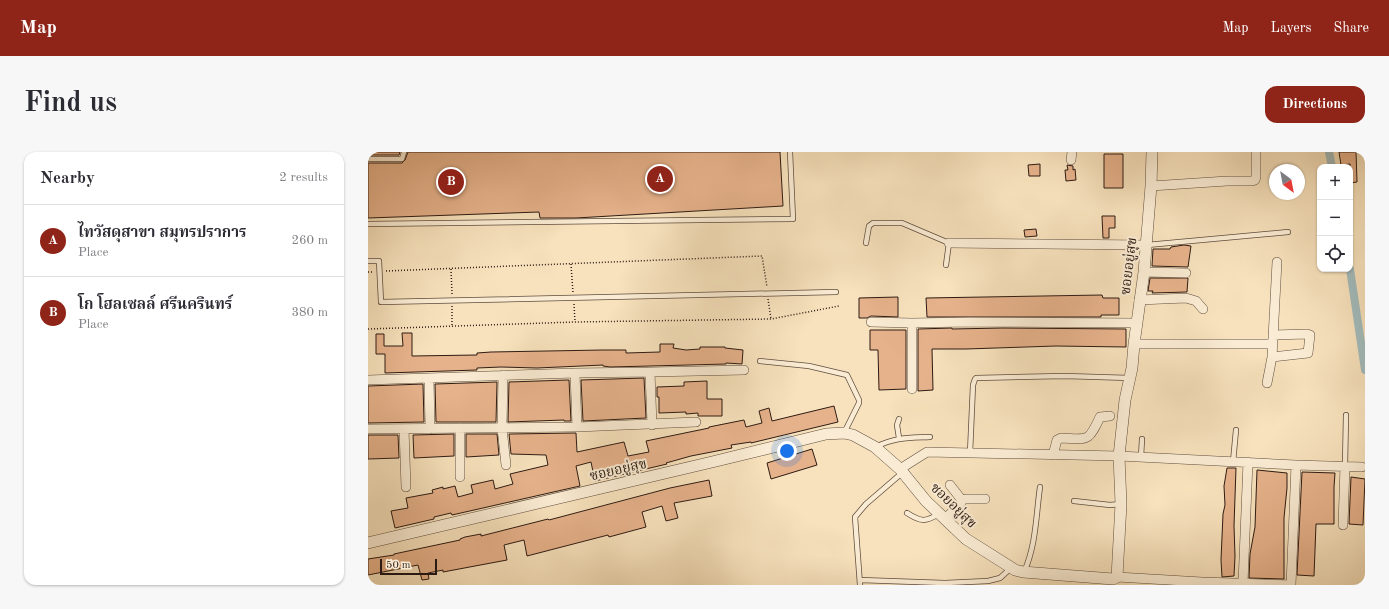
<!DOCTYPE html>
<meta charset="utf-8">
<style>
:root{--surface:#fff;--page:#f7f7f7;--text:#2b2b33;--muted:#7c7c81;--line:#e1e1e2;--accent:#8f2418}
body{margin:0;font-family:"Old Standard TT","Noto Serif Thai",serif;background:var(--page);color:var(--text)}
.controls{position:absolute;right:12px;top:12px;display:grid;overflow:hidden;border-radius:8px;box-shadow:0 1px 3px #0004}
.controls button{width:36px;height:36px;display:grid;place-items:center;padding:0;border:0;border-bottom:1px solid var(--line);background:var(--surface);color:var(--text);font:20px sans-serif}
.compass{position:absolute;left:901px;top:12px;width:36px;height:36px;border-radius:50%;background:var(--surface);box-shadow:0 1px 3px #0004;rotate:148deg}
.scale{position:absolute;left:12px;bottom:10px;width:57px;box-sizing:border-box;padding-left:4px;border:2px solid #2d1b13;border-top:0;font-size:11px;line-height:14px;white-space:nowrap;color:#2d1b13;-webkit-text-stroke:3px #faecd4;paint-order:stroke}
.you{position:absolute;left:419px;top:299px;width:14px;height:14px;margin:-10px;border:3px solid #fff;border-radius:50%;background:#1a73e8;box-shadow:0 0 0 6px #1a73e833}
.badge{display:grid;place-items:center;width:26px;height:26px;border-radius:50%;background:var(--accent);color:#fff;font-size:13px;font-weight:700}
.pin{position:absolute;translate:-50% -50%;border:2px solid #fff;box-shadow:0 1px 4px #0006}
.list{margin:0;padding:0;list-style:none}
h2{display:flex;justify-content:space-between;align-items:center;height:52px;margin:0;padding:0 16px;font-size:17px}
h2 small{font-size:13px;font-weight:400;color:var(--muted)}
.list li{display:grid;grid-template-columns:26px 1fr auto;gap:12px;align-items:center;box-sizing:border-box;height:72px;padding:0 16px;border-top:1px solid var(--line)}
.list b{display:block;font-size:15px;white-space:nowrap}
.list p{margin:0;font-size:13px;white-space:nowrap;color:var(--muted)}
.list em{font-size:13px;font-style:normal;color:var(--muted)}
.icon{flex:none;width:22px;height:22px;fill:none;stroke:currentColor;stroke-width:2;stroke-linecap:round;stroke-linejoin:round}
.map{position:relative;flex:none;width:997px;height:433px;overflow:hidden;border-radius:12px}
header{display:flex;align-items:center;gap:24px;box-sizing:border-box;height:56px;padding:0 20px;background:var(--accent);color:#fff}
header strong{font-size:19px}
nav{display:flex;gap:22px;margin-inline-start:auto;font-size:14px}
.intro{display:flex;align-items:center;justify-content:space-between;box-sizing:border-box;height:96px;padding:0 24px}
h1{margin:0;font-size:28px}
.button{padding:10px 18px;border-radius:12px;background:var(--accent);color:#fff;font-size:14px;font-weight:700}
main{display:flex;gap:24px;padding:0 24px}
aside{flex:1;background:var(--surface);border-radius:12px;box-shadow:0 1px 3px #0004}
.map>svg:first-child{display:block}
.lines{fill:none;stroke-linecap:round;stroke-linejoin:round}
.canal{stroke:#a2bbbc;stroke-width:8}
.building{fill:#e6b28b;stroke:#2d1b13}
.service-casing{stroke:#604d3e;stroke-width:6}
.minor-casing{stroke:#604d3e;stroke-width:10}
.tertiary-casing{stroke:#604d3e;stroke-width:12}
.path{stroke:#2d1b13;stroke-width:1.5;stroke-dasharray:1 2;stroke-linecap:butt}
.service{stroke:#faecd4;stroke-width:4.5}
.minor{stroke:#faecd4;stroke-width:9}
.tertiary{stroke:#faecd4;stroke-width:11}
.labels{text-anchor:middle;stroke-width:4;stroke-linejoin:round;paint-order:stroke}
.street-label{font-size:14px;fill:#2d1b13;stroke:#faecd4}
</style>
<header>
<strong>Map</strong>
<nav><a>Map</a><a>Layers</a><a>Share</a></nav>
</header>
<div class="intro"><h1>Find us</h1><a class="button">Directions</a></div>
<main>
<aside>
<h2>Nearby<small>2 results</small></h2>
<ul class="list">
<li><span class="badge">A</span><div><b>ไทวัสดุสาขา สมุทรปราการ</b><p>Place</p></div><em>260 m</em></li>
<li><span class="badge">B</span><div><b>โก โฮลเซลล์ ศรีนครินทร์</b><p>Place</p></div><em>380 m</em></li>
</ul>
</aside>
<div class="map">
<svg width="997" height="433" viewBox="0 0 997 433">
<rect width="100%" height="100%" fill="#f7e2bd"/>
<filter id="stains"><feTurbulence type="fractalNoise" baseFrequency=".005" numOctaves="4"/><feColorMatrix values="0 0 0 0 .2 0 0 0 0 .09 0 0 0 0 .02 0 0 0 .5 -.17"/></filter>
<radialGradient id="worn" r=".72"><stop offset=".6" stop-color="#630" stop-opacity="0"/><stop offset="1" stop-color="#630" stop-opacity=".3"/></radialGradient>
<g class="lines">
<path class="canal" d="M961 0 964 15
M982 117 997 218"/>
</g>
<path class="building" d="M0 0H32L31 3H0Z
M40 0H412L415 54 208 66H172L171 60 0 66V11H34L37 8Z
M971 0H988L989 30 982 31V12L973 13Z
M736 2H755V36H736Z
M672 12V24H661L660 13Z
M699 13 705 14V18L707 17 708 28 698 29 697 18H700Z
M734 64H747V76H741V86H735Z
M668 77 669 84 657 85 656 78Z
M816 93 823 94 820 115 784 114 785 97H802L803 95Z
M782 126H820L819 140 784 141 785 139H780Z
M734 143 735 146H751V163H733V165H559L558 146Z
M530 145V165L503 164 499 166H491V146Z
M584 176V177L635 176 758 177V195L688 194 598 197H564L565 238 550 239V177Z
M502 178H538V237L511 238 510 198H502Z
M34 181H44V204L109 203V201L123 200 235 198H258V201L292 200V192H306L305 196 318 198 332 197V195H357V196L375 198 374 212 358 211V212L282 214 242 215 235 214V213L169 216 133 215 109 216V218L17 221V202H8V182H16V194H35Z
M276 226 278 266 215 269 213 228Z
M200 228H201L203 269H196V268L140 270 141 230Z
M339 229V247H354V264H330V261L318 262V260L291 261V245H289V235L316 234V230Z
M129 230 128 270H68L67 232Z
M55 232 56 270 0 271V234Z
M466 254 470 270 383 291V290L363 293 364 296 323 304 298 311 299 312 227 329 223 310 208 314 212 334 84 363 83 361 66 365V367L27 376 23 359 40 356 38 346 65 341 64 338 75 335V337L87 334 90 345 105 341 103 333 125 328 127 337 145 332 142 322 180 313 178 303 143 302 141 282 208 281 209 300 256 290 260 304 281 300 278 289 341 276V275L376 268 378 275 394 271 391 259 401 256 404 269Z
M86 282V304L46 306 45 283Z
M98 282H129L131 303 98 305Z
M0 283H30L31 306 0 307Z
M444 297 449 313 403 327 399 311Z
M859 316H868L866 374 867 404 866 424 854 425 853 408 855 362 857 353 856 334Z
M889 318 919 321V336L916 366V427L881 426 882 402 887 375Z
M934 320 967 321 966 335V372H948L946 424 929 423Z
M983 325 997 327 995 373 981 372Z
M341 328 344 344 306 351 310 366 298 369 294 354 274 360 278 375 241 385 240 383 159 404 156 388 136 393 139 408 75 420V418L60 421 61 427 54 428 50 413 0 423V407L26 403V402L92 388V387L97 385 113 382V384L180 367 181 368 302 336Z"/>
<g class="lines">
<g class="service-casing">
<path id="service" d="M0 7H34L36 0
M0 72 425 67 422 0
M498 91 501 74 505 71H534L581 91 578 113
M779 93 920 80
M0 109H11L13 150 468 140
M392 209 441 214 479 223 491 248V251L476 281
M531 267 529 273 531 286
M507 295C529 285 539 286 562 285
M602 301 605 233 607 227 608 226 697 224 762 226
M773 305 774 287
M865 310 868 278
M977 314 978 263
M706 349 742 353 753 352
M539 361C553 370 557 370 571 362
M656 420C668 394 668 364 672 335
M492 428 577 431 620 429 632 426 643 416
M492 433 487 365 498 352 534 321"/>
</g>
<g class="minor-casing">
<path id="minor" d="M703 8 704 0
M783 34 859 29H884L887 28 888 25V0
M581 91 779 93
M776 120 818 121
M771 148 818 146 828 149 835 157
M503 170 544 171 602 170 768 171
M544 171V237
M766 192H905
M904 205 940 201 942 183 939 182 905 183
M282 220 376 218
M207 221 209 275
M135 223 134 276 138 313
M61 226 62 277
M0 228 207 221 282 220 284 273
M899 231 904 205 909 110
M0 277 209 275 328 270
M36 277 38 335
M685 303 689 288 693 286C720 287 720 291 732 265L742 264
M532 317 559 300 751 304 928 313 994 315
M92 325V276
M582 333 593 347
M598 347H617
M577 367 593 351
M975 373 977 314
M749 425 834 430 923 433
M875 431 880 310
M923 433 928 313"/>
</g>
<g class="tertiary-casing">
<path id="tertiary" d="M0 391 344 310 458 282 476 281 485 283 507 295 532 317 558 349 598 387 647 418 655 420 745 427 749 425 753 352 751 304 757 248 764 216 766 192 776 120 783 34 784 0"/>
</g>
<path class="path" d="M203 112 205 141
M83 117 84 142
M18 119 394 104 399 135
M0 120H6
M400 147 403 167
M206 152 207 170
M84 154V174
M0 177 207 170 403 167 471 154"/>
<use href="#service" class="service"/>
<use href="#minor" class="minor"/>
<use href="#tertiary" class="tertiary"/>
</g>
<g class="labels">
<g class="street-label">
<text transform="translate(760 114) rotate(-83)" y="5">ซอยอยู่สุข</text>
<text transform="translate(250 317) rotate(-13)" y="5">ซอยอยู่สุข</text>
<text transform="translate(586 353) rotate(44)" y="5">ซอยอยู่สุข</text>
</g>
</g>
<rect width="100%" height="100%" filter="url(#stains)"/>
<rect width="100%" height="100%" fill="url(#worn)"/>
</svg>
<div class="controls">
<button>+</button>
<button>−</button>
<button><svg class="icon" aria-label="locate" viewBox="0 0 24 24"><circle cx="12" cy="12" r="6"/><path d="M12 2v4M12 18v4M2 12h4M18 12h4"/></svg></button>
</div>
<svg class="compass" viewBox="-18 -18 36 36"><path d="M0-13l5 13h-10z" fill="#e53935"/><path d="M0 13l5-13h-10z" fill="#7c7c81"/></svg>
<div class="scale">50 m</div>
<div class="you"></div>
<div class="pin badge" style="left:292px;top:27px">A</div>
<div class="pin badge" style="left:83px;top:30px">B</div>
</div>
</main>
